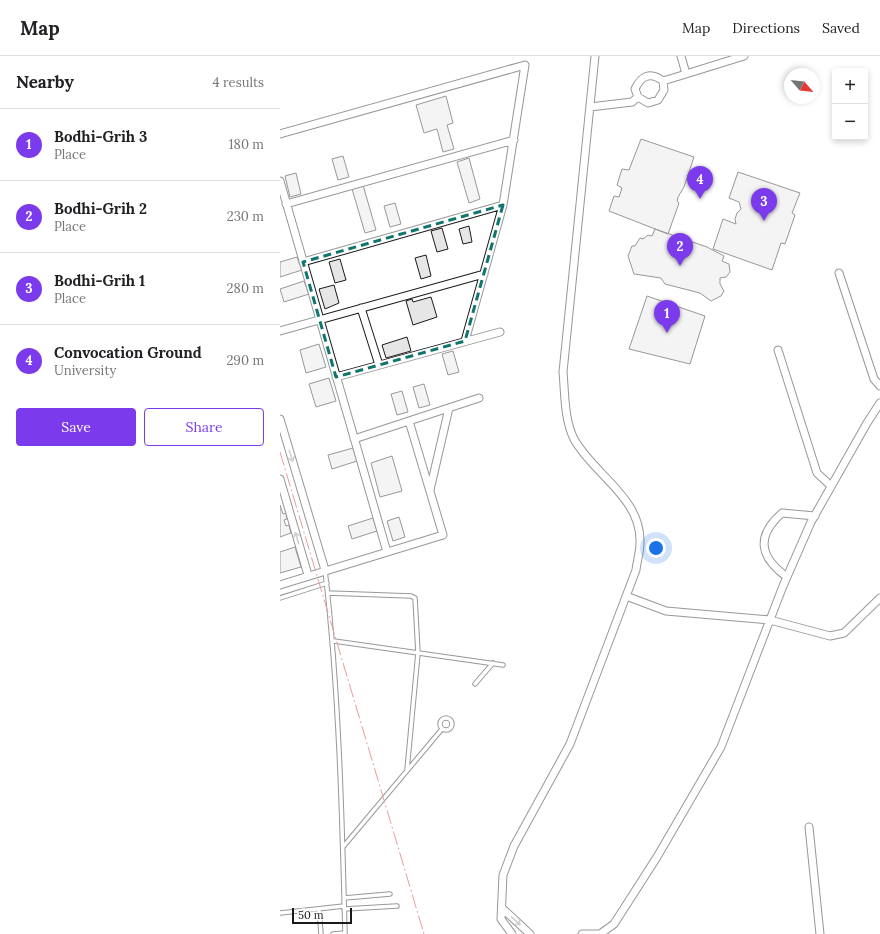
<!DOCTYPE html>
<meta charset="utf-8">
<style>
:root{--surface:#fff;--page:#f6f6f6;--text:#202124;--muted:#757577;--line:#e0e0e0;--accent:#7c3aed}
body{margin:0;font-family:Lora,serif;background:var(--page);color:var(--text)}
.controls{position:absolute;right:12px;top:12px;display:grid;overflow:hidden;border-radius:4px;box-shadow:0 2px 6px #0003}
.controls button{width:36px;height:36px;display:grid;place-items:center;padding:0;border:0;border-bottom:1px solid var(--line);background:var(--surface);color:var(--text);font:20px sans-serif}
.compass{position:absolute;left:504px;top:12px;width:36px;height:36px;border-radius:50%;background:var(--surface);box-shadow:0 2px 6px #0003;rotate:118deg}
.scale{position:absolute;left:12px;bottom:10px;width:60px;box-sizing:border-box;padding-left:4px;border:2px solid #1a1a1a;border-top:0;font-size:11px;line-height:14px;white-space:nowrap;color:#1a1a1a;-webkit-text-stroke:3px #fff;paint-order:stroke}
.you{position:absolute;left:376px;top:492px;width:14px;height:14px;margin:-10px;border:3px solid #fff;border-radius:50%;background:#1a73e8;box-shadow:0 0 0 6px #1a73e833}
.badge{display:grid;place-items:center;width:26px;height:26px;border-radius:50%;background:var(--accent);color:#fff;font-size:13px;font-weight:700}
.pin{position:absolute;translate:-50% -33px;filter:drop-shadow(0 1px 2px #0008)}
.pin::after{content:'';position:absolute;top:21px;width:14px;height:12px;background:inherit;clip-path:polygon(0 0,100% 0,50% 100%)}
.list{margin:0;padding:0;list-style:none}
h2{display:flex;justify-content:space-between;align-items:center;height:52px;margin:0;padding:0 16px;font-size:17px}
h2 small{font-size:13px;font-weight:400;color:var(--muted)}
.list li{display:grid;grid-template-columns:26px 1fr auto;gap:12px;align-items:center;box-sizing:border-box;height:72px;padding:0 16px;border-top:1px solid var(--line)}
.list b{display:block;font-size:15px;white-space:nowrap}
.list p{margin:0;font-size:13px;white-space:nowrap;color:var(--muted)}
.list em{font-size:13px;font-style:normal;color:var(--muted)}
.actions{display:flex;gap:8px;padding:12px 16px}
.actions a{flex:1;padding:9px 0;border:1px solid var(--accent);border-radius:4px;text-align:center;font-size:14px;color:var(--accent)}
.actions .main{background:var(--accent);color:#fff}
.map{position:relative;flex:none;width:600px;height:878px;overflow:hidden}
header{display:flex;align-items:center;gap:24px;box-sizing:border-box;height:56px;padding:0 20px;background:var(--surface);border-bottom:1px solid var(--line)}
header strong{font-size:19px}
nav{display:flex;gap:22px;margin-inline-start:auto;font-size:14px}
main{display:flex}
aside{flex:1;background:var(--surface)}
.map>svg:first-child{display:block}
.building{fill:#e6e6e6;stroke:#1a1a1a}
.lines{fill:none;stroke-linecap:round;stroke-linejoin:round}
.service-casing{stroke:#1a1a1a;stroke-width:5.5}
.minor-casing{stroke:#1a1a1a;stroke-width:9}
.service{stroke:#fff;stroke-width:3.5}
.minor{stroke:#fff;stroke-width:7}
.power{stroke:#c62828;stroke-width:1;stroke-dasharray:14 3 2 3;stroke-linecap:butt}
.oneway{stroke:#989898}
.marked{fill:none;stroke:#0f766e;stroke-width:3;stroke-dasharray:8 5;stroke-linejoin:round}
</style>
<header>
<strong>Map</strong>
<nav><a>Map</a><a>Directions</a><a>Saved</a></nav>
</header>
<main>
<aside>
<h2>Nearby<small>4 results</small></h2>
<ul class="list">
<li><span class="badge">1</span><div><b>Bodhi-Grih 3</b><p>Place</p></div><em>180 m</em></li>
<li><span class="badge">2</span><div><b>Bodhi-Grih 2</b><p>Place</p></div><em>230 m</em></li>
<li><span class="badge">3</span><div><b>Bodhi-Grih 1</b><p>Place</p></div><em>280 m</em></li>
<li><span class="badge">4</span><div><b>Convocation Ground</b><p>University</p></div><em>290 m</em></li>
</ul>
<div class="actions"><a class="main">Save</a><a>Share</a></div>
</aside>
<div class="map">
<svg width="600" height="878" viewBox="0 0 600 878">
<rect width="100%" height="100%" fill="#fff"/>
<path class="building" d="M166 40 173 67 167 69 174 93 163 96 157 73 144 77 136 49Z
M361 83 414 101 404 131 398 141 397 145 399 147 388 178 329 155 334 140 339 141 342 132 337 129 342 113 349 114Z
M63 100 69 121 58 124 52 103Z
M189 102 200 143 189 147 177 106Z
M458 116 520 137 512 157 515 159 505 188 501 187 492 214 433 193 443 163 456 168 455 163 457 157 461 153 459 146 449 142Z
M16 117 21 138 10 141 5 120Z
M83 129 96 174 85 177 72 133Z
M115 147 121 168 110 171 104 150Z
M189 170 192 186 183 188 179 173Z
M162 172 168 193 157 196 151 175Z
M375 173 427 191 444 200 442 205 449 208 450 216 446 221 440 222V228L444 235 441 240 431 245 420 237 385 228 381 222 354 218 348 200 352 190H355L360 182 363 183 368 179 372 180Z
M146 199 151 220 141 223 135 202Z
M17 201 22 214 0 221V206Z
M60 203 66 224 55 227 49 206Z
M24 225 29 238 4 246 0 233Z
M54 229 59 247 45 253 39 233Z
M367 240 425 260 410 308 349 293Z
M151 241 157 261 133 269 126 245 132 243 133 246Z
M127 281 131 295 106 302 102 289Z
M39 288 46 311 26 317 20 294Z
M173 295 179 316 168 319 162 298Z
M49 322 56 345 36 351 29 328Z
M144 328 150 349 139 352 133 331Z
M122 335 128 356 117 359 111 338Z
M73 392 77 405 52 413 48 399Z
M112 400 122 435 100 441 91 407Z
M0 449 3 458 6 457 7 463 4 464 6 470 9 469 11 477 0 481Z
M119 461 125 481 113 485 107 465Z
M93 462 97 475 72 483 68 470Z
M15 491 21 511 0 517V496Z"/>
<g class="lines">
<g class="service-casing">
<path id="service" d="M45 514C59 635 62 757 65 878
M48 537 131 540 135 542 138 597 127 714
M0 542 47 527
M54 585 223 609
M195 628 213 607
M160 668a6 6 0 1 1 12 0a6 6 0 1 1-12 0Z
M63 791 162 673
M64 842 110 838
M39 853 41 878
M64 853 117 850
M0 857 64 850
M53 878 65 877"/>
</g>
<g class="minor-casing">
<path id="minor" d="M401 0 406 18 464 0
M383 25 384 34 378 44 368 47 358 41 355 33C361 20 370 15 383 25L406 18
M310 51 352 46 358 41
M0 78 245 9 223 149 185 285
M0 125 107 496
M6 148 234 84
M23 206 223 149
M559 217 594 323 600 330
M81 252 99 309
M0 275 204 218
M498 294 537 417 551 430
M56 321 220 276
M0 363 45 514
M74 383 199 342
M0 423 28 519
M150 434 169 352
M507 521C479 501 476 480 502 457L535 460
M0 529 163 479 129 365
M346 540 386 555 490 564 550 580 564 577 600 542
M529 771 540 878
M222 852 250 878
M232 878 221 863 223 819 234 790 290 688 356 514C357 505 360 496 360 487 362 442 313 418 294 383 284 363 285 337 283 316L315 0
M302 878H320
M320 878 334 868 377 801 441 691 503 530 531 466 587 367 600 347"/>
</g>
<use href="#service" class="service"/>
<use href="#minor" class="minor"/>
<path class="power" d="M0 396 144 878"/>
</g>
<defs><path id="oneway-shaft" d="M-6 0H5M1.5-3L5.5 0L1.5 3" fill="none" stroke-width="1.6" stroke-linecap="round" stroke-linejoin="round"/></defs>
<g class="oneway">
<use href="#oneway-shaft" transform="translate(11 400) rotate(73)"/>
<use href="#oneway-shaft" transform="translate(17 482) rotate(-106)"/>
<use href="#oneway-shaft" transform="translate(236 865) rotate(43)"/>
</g>
<path d="M0 0H600V878H0ZM223 149 185 285 56 321 23 206Z" fill="#fff" fill-opacity=".55" fill-rule="evenodd"/>
<path class="marked" d="M223 149 185 285 56 321 23 206Z"/>
</svg>
<div class="controls">
<button>+</button>
<button>−</button>
</div>
<svg class="compass" viewBox="-18 -18 36 36"><path d="M0-13l5 13h-10z" fill="#e53935"/><path d="M0 13l5-13h-10z" fill="#757577"/></svg>
<div class="scale">50 m</div>
<div class="you"></div>
<div class="pin badge" style="left:387px;top:277px">1</div>
<div class="pin badge" style="left:400px;top:210px">2</div>
<div class="pin badge" style="left:484px;top:165px">3</div>
<div class="pin badge" style="left:420px;top:143px">4</div>
</div>
</main>
